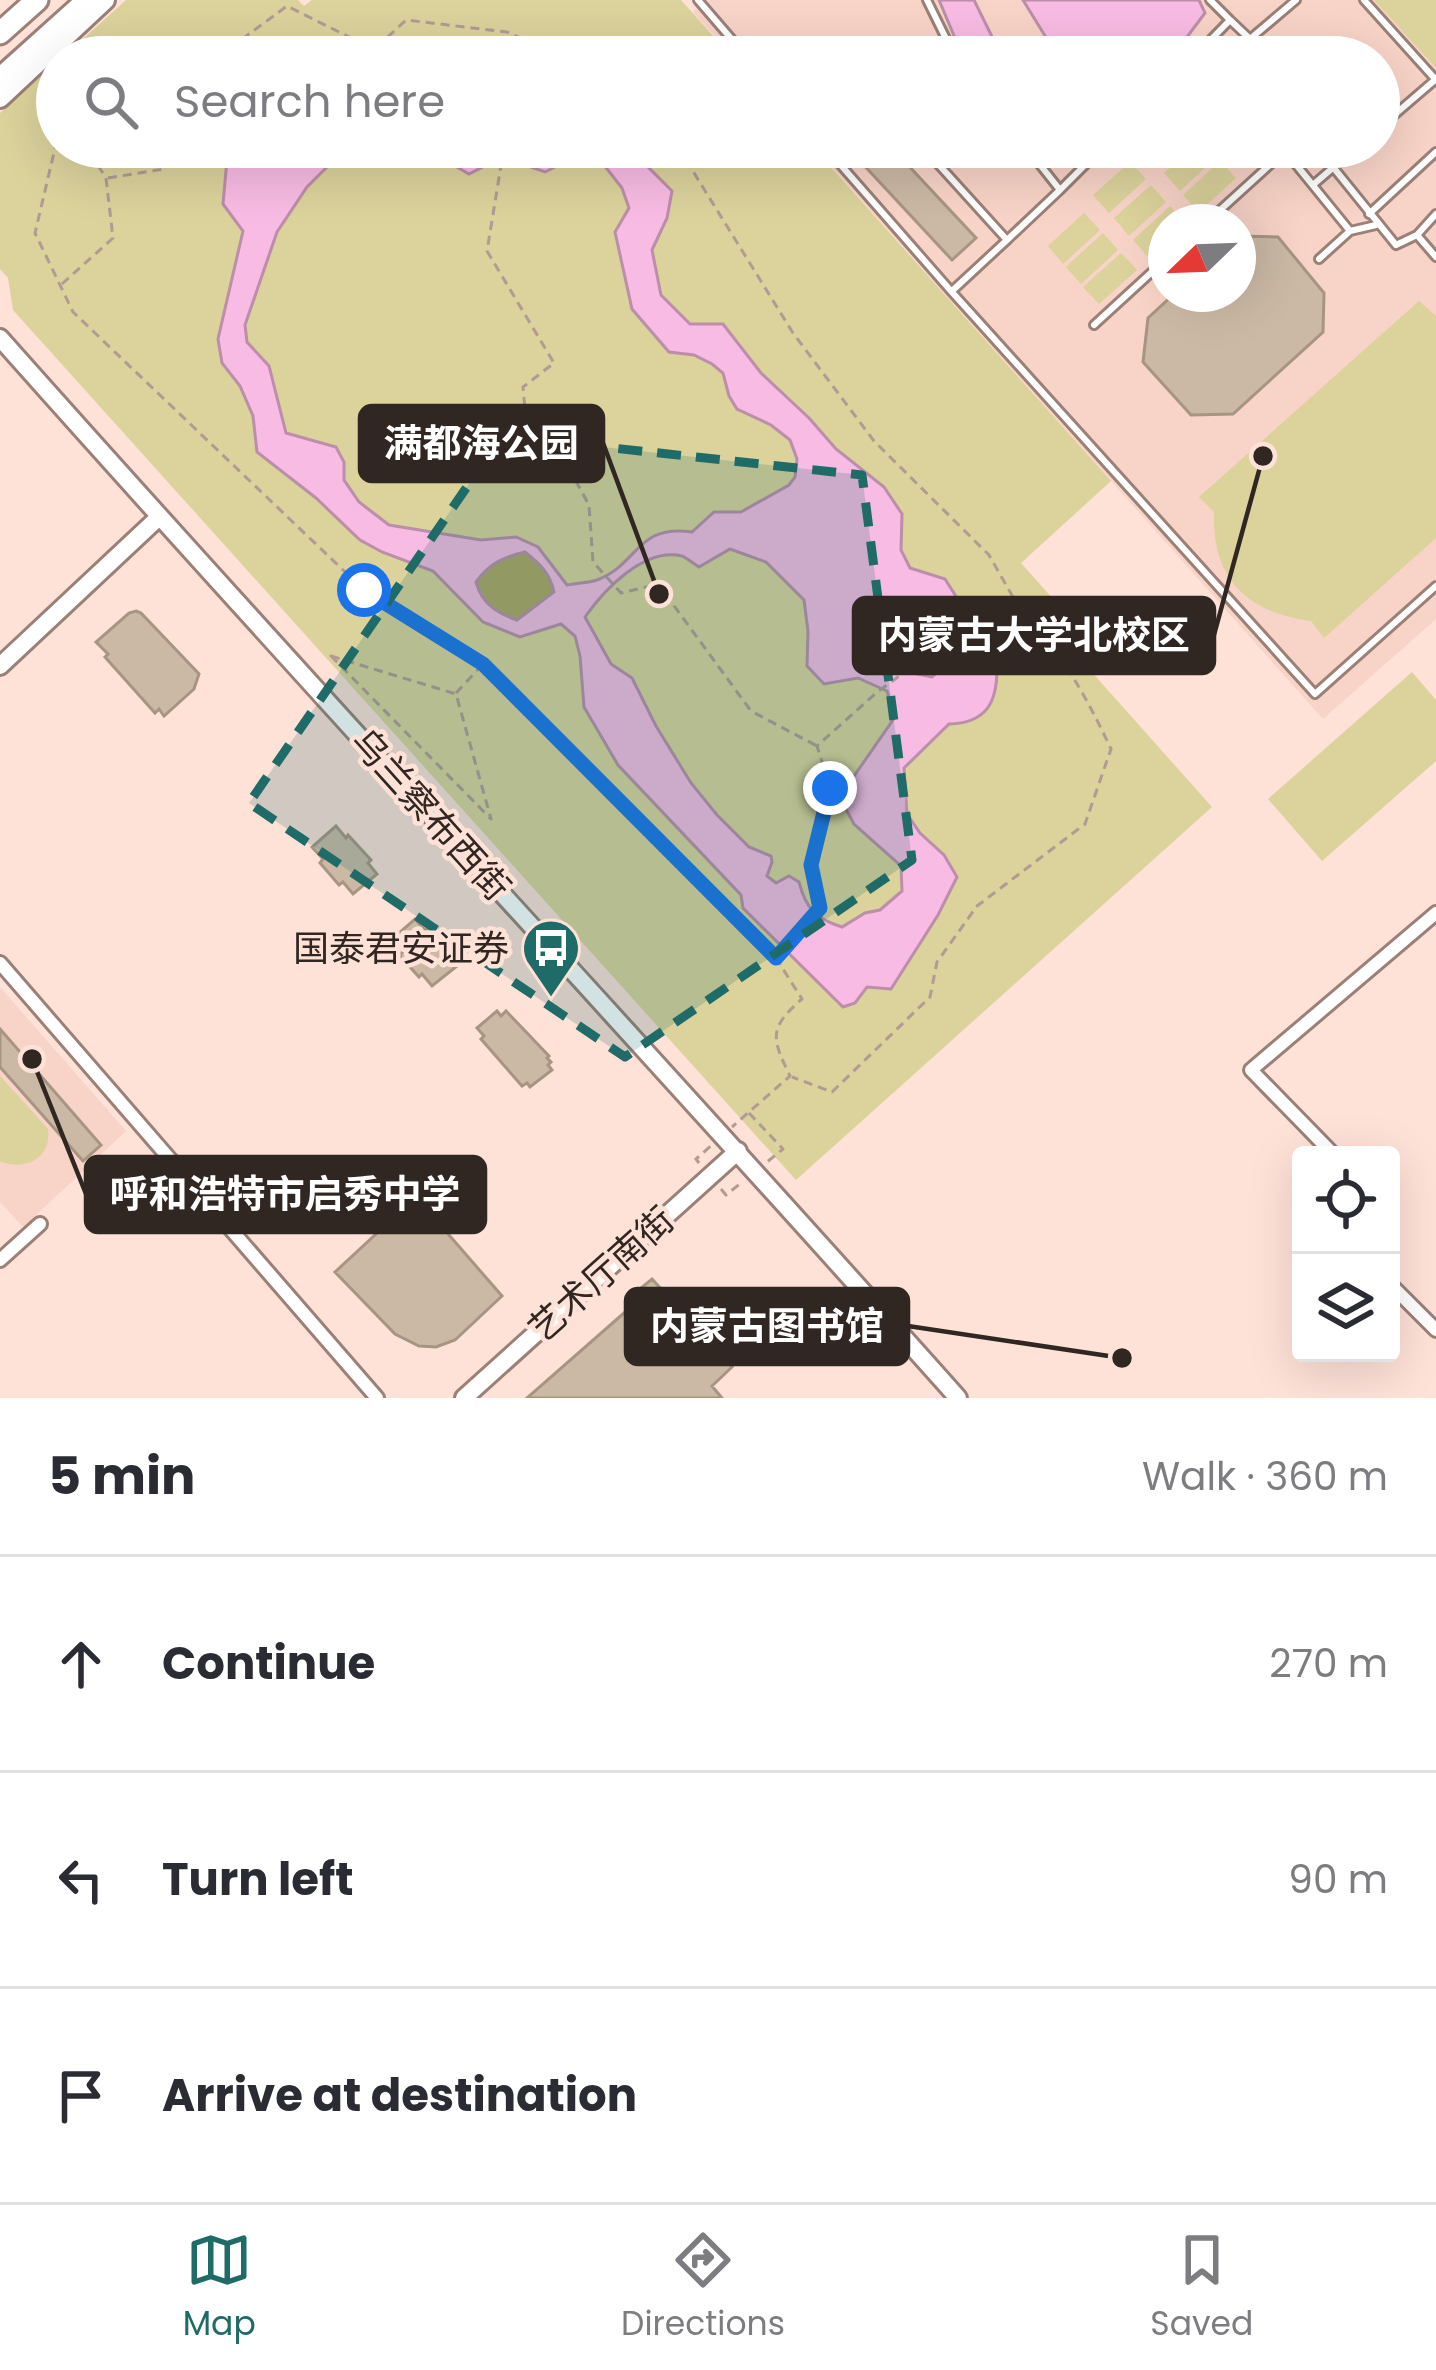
<!DOCTYPE html>
<meta charset="utf-8">
<style>
:root{--surface:#fff;--page:#f2f2f3;--text:#2b2b33;--muted:#7c7c81;--line:#e1e1e2;--accent:#1f6b67}
body{margin:0;font-family:Poppins,"Noto Sans SC",sans-serif;background:var(--page);color:var(--text)}
.controls{position:absolute;right:36px;bottom:36px;display:grid;overflow:hidden;border-radius:12px;box-shadow:0 12px 48px #0002}
.controls button{width:108px;height:108px;display:grid;place-items:center;padding:0;border:0;border-bottom:3px solid var(--line);background:var(--surface);color:var(--text);font:60px sans-serif}
.compass{position:absolute;left:1148px;top:204px;width:108px;height:108px;border-radius:50%;background:var(--surface);box-shadow:0 12px 48px #0002;rotate:247deg}
.stop{position:absolute;width:36px;height:36px;margin:-27px;border:9px solid #1a73e8;border-radius:50%;background:#fff}
.stop.end{background:#1a73e8;border-color:#fff;box-shadow:0 3px 12px #0008}
.list{margin:0;padding:0;list-style:none}
h2{display:flex;justify-content:space-between;align-items:center;height:156px;margin:0;padding:0 48px;font-size:51px}
h2 small{font-size:39px;font-weight:400;color:var(--muted)}
.list li{display:grid;grid-template-columns:78px 1fr auto;gap:36px;align-items:center;box-sizing:border-box;height:216px;padding:0 48px;border-top:3px solid var(--line)}
.list b{display:block;font-size:45px;white-space:nowrap}
.list em{font-size:39px;font-style:normal;color:var(--muted)}
.icon{flex:none;width:66px;height:66px;fill:none;stroke:currentColor;stroke-width:2;stroke-linecap:round;stroke-linejoin:round}
.map{position:relative;flex:none;width:1436px;height:1398px;overflow:hidden}
.search{position:absolute;background:var(--surface);box-shadow:0 12px 48px #0002;left:36px;right:36px;top:36px;height:132px;display:flex;align-items:center;gap:30px;box-sizing:border-box;padding:0 42px;border-radius:66px;color:var(--muted);font-size:45px}
.sheet{height:804px;background:var(--surface)}
nav{display:flex;justify-content:space-around;align-items:center;box-sizing:border-box;height:168px;border-top:3px solid var(--line);background:var(--surface);font-size:33px;color:var(--muted)}
nav a{display:grid;justify-items:center;gap:6px}
nav .on{color:var(--accent)}
.map>svg:first-child{display:block}
.built{fill:#f8d3c7;fill-rule:evenodd}
.green{fill:#dbd29c}
.forest{fill:#afa562}
.water{fill:#f8bbe3;stroke:#bc8ea9;stroke-width:3;fill-rule:evenodd}
.building{fill:#cbb9a5;stroke:#a79581;stroke-width:3}
.lines{fill:none;stroke-linecap:round;stroke-linejoin:round}
.lane-casing{stroke:#9a8077;stroke-width:12}
.street-casing{stroke:#9a8077;stroke-width:18}
.secondary-casing{stroke:#9a8077;stroke-width:22}
.primary-casing{stroke:#9a8077;stroke-width:24}
.highway-casing{stroke:#9a8077;stroke-width:27}
.path{stroke:#b19b93;stroke-width:3;stroke-dasharray:9 6;stroke-linecap:butt}
.lane{stroke:#fff;stroke-width:6}
.street{stroke:#fff;stroke-width:12}
.secondary{stroke:#fff;stroke-width:16}
.primary{stroke:#fff;stroke-width:18}
.highway{stroke:#fff;stroke-width:21}
.route{stroke:#1a73e8;stroke-width:15}
.marked{fill:#1f6b67;fill-opacity:0.2;stroke:#1f6b67;stroke-width:9;stroke-dasharray:24 15;stroke-linejoin:round}
.labels{text-anchor:middle;stroke-width:9;stroke-linejoin:round;paint-order:stroke}
.street-label{font-size:36px;fill:#302622;stroke:#fee1d7}
.poi-label{font-size:36px;fill:#302622;stroke:#fee1d7;text-anchor:end}
.leader{fill:none;stroke:#302622;stroke-width:4.5}
.callout-dot{fill:#302622;stroke:#fee1d7;stroke-width:4.5}
.callout{fill:#302622;stroke:#302622;stroke-width:4.5}
.callout-label{font-size:39px;text-anchor:middle;font-weight:bold;fill:#fff}
</style>
<div class="map">
<svg width="1436" height="1398" viewBox="0 0 1436 1398">
<rect width="100%" height="100%" fill="#fee1d7"/>
<path class="built" d="M706 0H1436V619L1323 719 814 147H1379V57H734L693 12ZM1166 222H1238V294H1166Z
M0 987 126 1131 23 1227 0 1202Z"/>
<path class="green" d="M126 0H298L304 6 312 0H681L732 57H63Z
M1374 0H1436V68Z
M57 62V147H813L1111 481 1021 563 1078 627 1064 641 1212 807 796 1180 13 310 8 278 0 269V113Z
M1193 147H1208L1217 157 1180 191 1164 173Z
M1220 161 1236 178 1199 212 1183 195Z
M1130 162 1146 179 1109 213 1093 195Z
M1151 185 1166 202 1129 236 1114 218Z
M1170 206 1184 222H1166V241L1148 257 1133 240Z
M1084 213 1100 230 1063 264 1048 246Z
M1103 233 1118 250 1081 284 1066 267Z
M1121 253 1137 270 1099 304 1083 287Z
M1419 301 1436 316V538L1324 638 1311 621C1246 612 1212 579 1214 512L1199 497Z
M1412 672 1436 700V761L1322 861 1268 799Z
M0 1076 48 1129C52 1158 25 1172 0 1161Z"/>
<path class="forest" d="M525 552 551 578 555 592 517 620C497 613 483 604 476 582 489 564 503 557 525 552Z"/>
<path class="water" d="M939 0H974L1002 57H963Z
M1023 0H1199L1205 13 1172 57H1058Z
M220 147H628L672 191 667 218 652 250 661 295 690 324H723L761 373 809 418 836 449 884 487 902 514 901 550 910 568 945 579 964 609 909 650 908 672 932 677 950 662 974 655 997 669C997 703 986 723 949 724L904 768 907 814 920 833 944 855 957 877 938 915 891 989 867 987 855 1003 843 1007 743 908 741 895 618 765 584 707 580 656 575 636 561 624 520 637 483 622 433 571 382 552 360 540 316 498 257 452 253 416 240 386 222 363 218 339 243 231 223 204 227 160ZM349 154 440 157 469 174 502 157 545 172 579 155 597 156 622 188 629 208 615 232 632 309 669 352 694 355 712 364 723 373 729 396 737 409 771 425 790 440 797 459 795 477 789 485 741 512H714L692 532C636 524 639 564 597 580 588 583 576 583 567 585L538 547 516 537 481 540 389 525 359 502 344 480V462L336 447 286 433 269 366 247 342 245 325 277 232 307 187 331 163ZM730 549 766 562 804 600 808 631 807 666 824 684 858 678 887 691 895 717 852 779 842 802 854 824 901 866 902 891 880 910 865 913 842 927C816 919 806 909 799 882L789 876 776 883 767 876 772 862 771 856 749 847 717 815 691 783 656 726 632 678 611 664 585 617C604 590 644 547 682 556 685 557 696 565 699 567ZM525 552C540 564 550 573 554 592L517 620C497 613 482 604 476 582 489 564 503 557 525 552Z"/>
<path class="building" d="M847 147H891L976 238 952 260Z
M1238 236 1278 237 1324 293 1323 332 1233 414 1191 415 1143 362 1148 318 1174 294H1238Z
M136 611 141 613 199 674 194 689 164 716 159 709 155 713 105 657 108 654 96 642 129 613Z
M336 826 346 838 348 835 371 860 368 863 377 874 353 894 343 882 339 885 320 863 323 859 312 847Z
M415 919 425 930 428 927 451 953 448 955 457 966 432 986 422 974 419 977 399 955 403 952 391 940Z
M497 1011 501 1016 506 1011 549 1056 547 1058 551 1062 548 1065 552 1070 530 1087 527 1083 522 1086 481 1039 484 1036 477 1028Z
M0 1029 101 1145 83 1161 0 1067Z
M416 1197 502 1296 455 1340 436 1347 419 1346 395 1334 335 1272Z
M652 1279 732 1367 712 1386 722 1398H527L640 1299 635 1293Z"/>
<g class="lines">
<g class="lane-casing">
<path id="lane" d="M698 0 747 57
M927 0 955 57
M1210 0 1230 20
M1364 0 1436 80
M1250 39 1268 57
M927 57 946 40
M1194 57 1230 20 1250 39 1296 0
M1379 128 1436 79
M825 147 951 291 1315 694 1436 586
M923 147 939 165 960 147
M939 165 1007 240 952 291
M1333 167 1396 245 1417 235 1436 214
M1314 184 1357 147
M1060 190 1103 147
M1369 214 1436 152
M1207 222 1285 151 1350 231 1319 259
M1350 231 1376 225
M1417 235 1436 257
M1007 240 1060 190 1026 147
M1094 325 1166 259"/>
</g>
<g class="street-casing">
<path id="street" d="M0 963 377 1398
M1334 1155 1251 1070 1436 913
M0 1260 40 1224
M1391 1285 1436 1330"/>
</g>
<g class="secondary-casing">
<path id="secondary" d="M0 338C316 694 641 1042 958 1398
M0 666 159 517
M464 1398 738 1151"/>
</g>
<g class="primary-casing">
<path id="primary" d="M0 98 105 0"/>
</g>
<g class="highway-casing">
<path id="highway" d="M0 33 37 0
M0 79 88 0"/>
</g>
<path class="path" d="M218 57 287 6 357 41 377 46
M408 57 378 46 406 20 507 32 563 57
M57 140 35 233 73 312 364 590 483 664 776 958 802 999C769 1028 771 1037 790 1076L732 1127
M504 147 487 251 554 363 523 387 527 432 567 465 589 505 593 562 621 593 663 583 672 603 751 711 817 746
M678 147 793 333 874 441 989 555 1018 606
M108 178 164 169 165 147
M62 284 113 238 106 178 86 147
M331 656 456 694 491 819Z
M456 693 482 665
M777 956 820 908 811 865 830 787 817 746 876 693 921 660 973 641 1019 608C1061 651 1085 694 1111 749L1085 824 977 906 937 962 930 997 832 1092 792 1077
M749 1113 783 1149 767 1162
M699 1163 696 1159 712 1145
M721 1189 726 1195 741 1183"/>
<use href="#lane" class="lane"/>
<use href="#street" class="street"/>
<use href="#secondary" class="secondary"/>
<use href="#primary" class="primary"/>
<use href="#highway" class="highway"/>
</g>
<g class="lines">
<path class="route" d="M364 590 483 664 776 958 820 908 811 865 830 788"/>
</g>
<path class="marked" d="M502 436 862 475 912 860 625 1057 249 803Z"/>
<defs>
<g id="bus-pin" transform="scale(3)"><path d="M0 17L-7.5 6A9.5 9.5 0 1 1 7.5 6Z" fill="#1f6b67" stroke="#fee1d7"/><path d="M-5-6H5V4H4V6H2V4H-2V6H-4V4H-5ZM-3.5-4V0h7V-4ZM-3.5 1.2v1.5H-2V1.2ZM2 1.2v1.5H3.5V1.2Z" fill="#fff"/></g>
</defs>
<g fill-rule="evenodd">
<use href="#bus-pin" x="551" y="948"/>
</g>
<g class="labels">
<g class="street-label">
<text transform="translate(431 814) rotate(48)" y="13">乌兰察布西街</text>
<text transform="translate(601 1274) rotate(-42)" y="13">艺术厅南街</text>
</g>
<g class="poi-label">
<text x="509" y="961">国泰君安证券</text>
</g>
</g>
<path class="leader" d="M659 594L603 443M1263 456L1214 635M32 1059L86 1194M1122 1358L908 1326"/>
<g class="callout-dot">
<circle cx="659" cy="594" r="12"/>
<circle cx="1263" cy="456" r="12"/>
<circle cx="32" cy="1059" r="12"/>
<circle cx="1122" cy="1358" r="12"/>
</g>
<g class="callout">
<rect x="360" y="406" width="243" height="75" rx="12"/>
<rect x="854" y="598" width="360" height="75" rx="12"/>
<rect x="86" y="1157" width="399" height="75" rx="12"/>
<rect x="626" y="1289" width="282" height="75" rx="12"/>
</g>
<g class="callout-label">
<text x="481" y="457">满都海公园</text>
<text x="1034" y="649">内蒙古大学北校区</text>
<text x="285" y="1208">呼和浩特市启秀中学</text>
<text x="767" y="1340">内蒙古图书馆</text>
</g>
</svg>
<div class="controls">
<button><svg class="icon" aria-label="locate" viewBox="0 0 24 24"><circle cx="12" cy="12" r="6"/><path d="M12 2v4M12 18v4M2 12h4M18 12h4"/></svg></button>
<button><svg class="icon" aria-label="layers" viewBox="0 0 24 24"><path d="M12 4l9 5-9 5-9-5zM3 14l9 5 9-5"/></svg></button>
</div>
<svg class="compass" viewBox="-18 -18 36 36"><path d="M0-13l5 13h-10z" fill="#e53935"/><path d="M0 13l5-13h-10z" fill="#7c7c81"/></svg>
<div class="stop" style="left:364px;top:590px"></div>
<div class="stop end" style="left:830px;top:788px"></div>
<div class="search"><svg class="icon" aria-label="search" viewBox="0 0 24 24"><circle cx="10" cy="10" r="6"/><path d="M15 15l6 6"/></svg>Search here</div>
</div>
<section class="sheet">
<h2>5 min<small>Walk · 360 m</small></h2>
<ul class="list">
<li><svg class="icon" aria-label="ahead" viewBox="0 0 24 24"><path d="M12 20V5M6 11l6-6 6 6"/></svg><div><b>Continue</b></div><em>270 m</em></li>
<li><svg class="icon" aria-label="left" viewBox="0 0 24 24"><path d="M17 20v-9H6M10 6l-5 5 5 5"/></svg><div><b>Turn left</b></div><em>90 m</em></li>
<li><svg class="icon" aria-label="arrive" viewBox="0 0 24 24"><path d="M6 21V4h12l-3 4 3 4H6"/></svg><div><b>Arrive at destination</b></div></li>
</ul>
</section>
<nav>
<a class="on"><svg class="icon" aria-label="map" viewBox="0 0 24 24"><path d="M3 6l6-2 6 2 6-2v14l-6 2-6-2-6 2zM9 4v14M15 6v14"/></svg>Map</a>
<a><svg class="icon" aria-label="directions" viewBox="0 0 24 24"><path d="M12 3l9 9-9 9-9-9zM9 14v-3h6M13 9l2 2-2 2"/></svg>Directions</a>
<a><svg class="icon" aria-label="saved" viewBox="0 0 24 24"><path d="M7 4h10v16l-5-4-5 4z"/></svg>Saved</a>
</nav>
